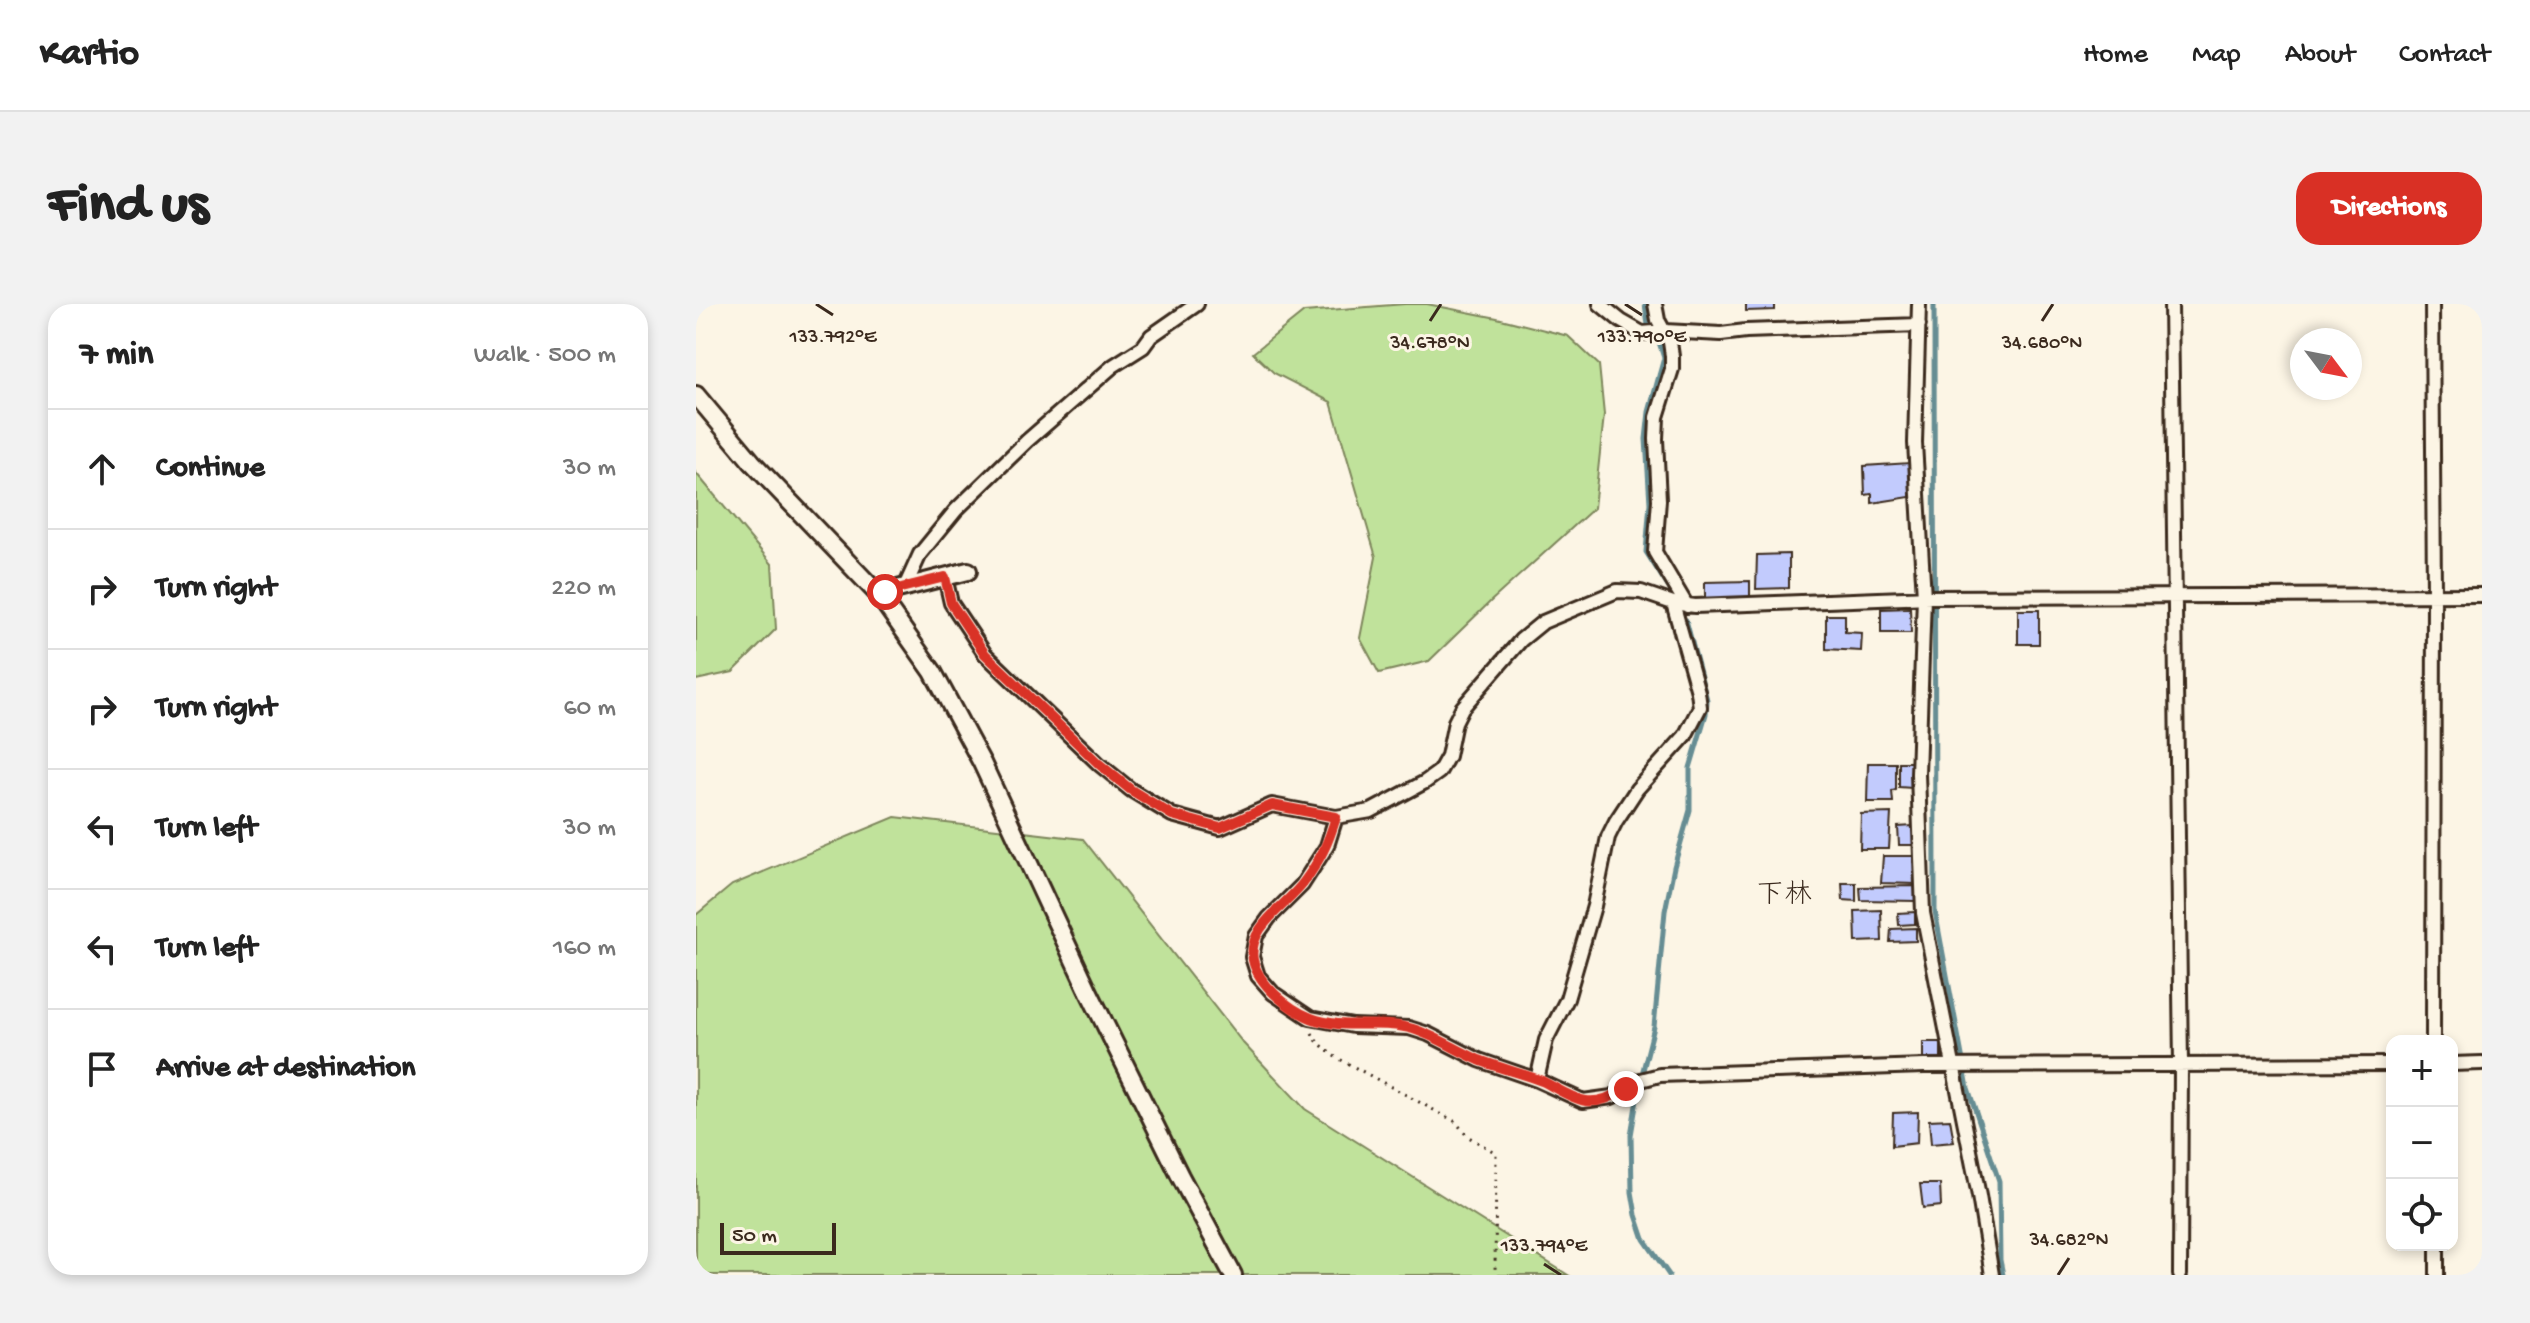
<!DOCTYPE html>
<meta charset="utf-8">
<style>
:root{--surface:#fff;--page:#f2f2f2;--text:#222;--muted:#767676;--line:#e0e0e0;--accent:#d93025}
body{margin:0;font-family:"Gochi Hand","Klee One",sans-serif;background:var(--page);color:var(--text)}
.controls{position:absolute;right:24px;bottom:24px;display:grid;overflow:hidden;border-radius:16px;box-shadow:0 4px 12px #0003}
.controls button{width:72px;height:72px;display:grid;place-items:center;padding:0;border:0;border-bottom:2px solid var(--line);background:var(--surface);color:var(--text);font:40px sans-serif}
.compass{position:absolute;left:1594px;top:24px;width:72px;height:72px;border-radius:50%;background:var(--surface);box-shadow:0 4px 12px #0003;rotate:122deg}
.scale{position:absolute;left:24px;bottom:20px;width:116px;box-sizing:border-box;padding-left:8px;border:4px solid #3b2a1e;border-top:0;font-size:22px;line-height:28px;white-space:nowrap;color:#3b2a1e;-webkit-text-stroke:6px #fcf5e5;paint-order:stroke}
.stop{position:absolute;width:24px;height:24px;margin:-18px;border:6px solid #d93025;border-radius:50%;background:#fff}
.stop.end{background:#d93025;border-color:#fff;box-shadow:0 2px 8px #0008}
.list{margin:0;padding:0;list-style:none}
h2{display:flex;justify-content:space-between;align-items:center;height:104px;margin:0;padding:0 32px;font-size:34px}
h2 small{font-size:26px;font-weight:400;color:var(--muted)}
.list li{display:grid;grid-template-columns:52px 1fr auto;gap:24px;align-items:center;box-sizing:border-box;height:120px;padding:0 32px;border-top:2px solid var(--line)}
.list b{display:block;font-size:30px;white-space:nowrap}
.list em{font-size:26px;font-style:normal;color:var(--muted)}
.icon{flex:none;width:44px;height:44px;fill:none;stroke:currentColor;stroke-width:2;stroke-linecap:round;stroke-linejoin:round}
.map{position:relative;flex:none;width:1786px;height:971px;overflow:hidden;border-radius:24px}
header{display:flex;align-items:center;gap:48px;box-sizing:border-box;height:112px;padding:0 40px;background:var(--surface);border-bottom:2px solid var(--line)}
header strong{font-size:38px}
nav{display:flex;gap:44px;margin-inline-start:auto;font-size:28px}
.intro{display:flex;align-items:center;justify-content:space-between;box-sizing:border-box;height:192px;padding:0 48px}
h1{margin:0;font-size:56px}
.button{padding:20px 36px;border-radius:24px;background:var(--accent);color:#fff;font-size:28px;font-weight:700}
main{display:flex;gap:48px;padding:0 48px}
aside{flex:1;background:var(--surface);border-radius:24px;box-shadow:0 4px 12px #0003}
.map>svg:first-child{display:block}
.green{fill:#c0e29b;stroke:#7e865c;stroke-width:2}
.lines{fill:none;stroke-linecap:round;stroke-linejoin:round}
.stream{stroke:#668d93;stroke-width:5}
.building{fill:#c2cbfd;stroke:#3b2a1e;stroke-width:2}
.minor-casing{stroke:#3b2a1e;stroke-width:18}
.tertiary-casing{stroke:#3b2a1e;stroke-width:22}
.path{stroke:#3b2a1e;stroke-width:3;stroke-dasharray:2 6;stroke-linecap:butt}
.minor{stroke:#fcf5e5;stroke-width:12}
.tertiary{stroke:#fcf5e5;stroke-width:16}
.route{stroke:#d93025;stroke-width:10}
.ticks{fill:none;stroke:#3b2a1e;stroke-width:3}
.labels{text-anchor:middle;stroke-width:6;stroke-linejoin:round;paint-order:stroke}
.neighbourhood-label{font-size:28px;fill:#3b2a1e;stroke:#fcf5e5}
.ticks-label{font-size:20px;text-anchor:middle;fill:#3b2a1e;stroke:#fcf5e5;stroke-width:6;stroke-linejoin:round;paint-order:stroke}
</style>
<header>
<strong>Kartio</strong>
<nav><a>Home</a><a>Map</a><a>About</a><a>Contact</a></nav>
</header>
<div class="intro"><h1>Find us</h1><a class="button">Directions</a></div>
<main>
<aside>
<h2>7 min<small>Walk · 500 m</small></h2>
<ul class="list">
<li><svg class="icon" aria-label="ahead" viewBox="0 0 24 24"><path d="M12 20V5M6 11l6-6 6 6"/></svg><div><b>Continue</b></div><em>30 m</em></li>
<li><svg class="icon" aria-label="right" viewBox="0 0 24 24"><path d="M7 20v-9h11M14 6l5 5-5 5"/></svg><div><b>Turn right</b></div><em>220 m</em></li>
<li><svg class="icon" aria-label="right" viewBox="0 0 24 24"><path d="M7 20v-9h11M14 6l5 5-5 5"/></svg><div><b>Turn right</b></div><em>60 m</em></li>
<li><svg class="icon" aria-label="left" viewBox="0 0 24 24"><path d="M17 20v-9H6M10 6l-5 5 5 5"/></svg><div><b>Turn left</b></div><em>30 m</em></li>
<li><svg class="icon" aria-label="left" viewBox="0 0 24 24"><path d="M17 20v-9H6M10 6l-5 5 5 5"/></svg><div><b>Turn left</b></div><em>160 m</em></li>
<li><svg class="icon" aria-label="arrive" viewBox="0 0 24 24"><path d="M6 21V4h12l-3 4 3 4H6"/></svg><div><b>Arrive at destination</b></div></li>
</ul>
</aside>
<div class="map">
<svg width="1786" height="971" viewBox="0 0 1786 971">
<rect width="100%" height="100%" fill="#fcf5e5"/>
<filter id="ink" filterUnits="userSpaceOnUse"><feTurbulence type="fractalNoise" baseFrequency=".0125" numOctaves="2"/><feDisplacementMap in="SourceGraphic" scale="16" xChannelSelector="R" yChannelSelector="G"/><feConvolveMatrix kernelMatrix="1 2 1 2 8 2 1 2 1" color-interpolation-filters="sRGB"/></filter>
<g filter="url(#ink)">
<path class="green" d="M709 0H731L801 14 872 32 903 61 908 111 898 204 795 297 733 357 683 369 664 334 680 253 635 98 578 69 557 49 608 8Z
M0 169 76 260 80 325 37 368 0 376Z
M199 513 387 535 547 739 609 805 872 971H0V611L36 581Z"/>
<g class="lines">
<path class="stream" d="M949 0 952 21 963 38 968 54 953 108 950 135 954 199 950 248 976 289
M1238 0 1239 607 1272 784 1303 877 1304 956 1307 971
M973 971 948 935 940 911 936 888 935 831 944 778 958 723 969 607 978 563 994 506V464L1010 410 1011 396 990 316"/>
</g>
<path class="building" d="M1050 0H1079V6L1050 7Z
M1214 159V193L1176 199V190L1169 191 1168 162Z
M1093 250V284L1060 285 1061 251Z
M1054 277V294L1009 295V278Z
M1214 304 1215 329H1185V305Z
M1322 306H1343V340H1322Z
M1130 311H1149V328L1166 329 1165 347 1130 345Z
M1203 458H1217L1216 484 1203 483Z
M1172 459H1200V486L1196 487 1197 498H1171Z
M1195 509 1193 545H1164L1165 510Z
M1217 522V541H1203L1202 523Z
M1187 552H1221L1220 580 1185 579Z
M1146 579H1160V597L1147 596Z
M1220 582V597L1165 596 1164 583Z
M1185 606 1186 637 1160 638 1159 607Z
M1219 608V620L1203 621 1202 609Z
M1220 624V637L1194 638 1195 625Z
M1227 738H1245V755H1227Z
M1222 808 1221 839 1196 842 1197 809Z
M1254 815 1258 838 1235 840 1233 816Z
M1224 880H1244L1245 902 1227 904Z"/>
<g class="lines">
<g class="minor-casing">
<path id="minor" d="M904 0 925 17 946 29 969 27 1025 30 1050 27 1223 21
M959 0 962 16 974 38 976 52V65L961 113 960 135 963 196 959 248 991 302
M1223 0 1219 139 1228 293 1222 470 1227 609 1283 892 1296 971
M1475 0 1485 761 1484 971
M1736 0 1738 291 1737 737
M249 273 255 299 289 350 403 460 435 486 476 511 524 524 576 501 640 513 675 507 729 478 743 468 752 452 759 418 766 404 825 336 847 318 921 287 945 288 977 299 999 302 1234 293 1786 291
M209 283 224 250 260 206 331 137 417 62 447 43 455 32 501 0
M640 513 631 542 606 581 573 614 560 632 556 653 562 672 577 689 614 714 657 722 713 724 732 730 783 756 841 776 887 797 916 793 941 777 964 771 1228 762 1696 760
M1756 760 1786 759
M841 776 850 736 871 695 898 602 912 533 920 517 941 485 989 432 1004 403 1002 388 977 299
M1741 941V971"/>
</g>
<g class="tertiary-casing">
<path id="tertiary" d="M0 91 56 158 182 290 237 368 286 459 392 686 484 872 537 971
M182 290 272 267"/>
</g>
<path class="path" d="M616 729 620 736 636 751 760 818 771 832 800 849 799 971"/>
<use href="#minor" class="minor"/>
<use href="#tertiary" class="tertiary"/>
</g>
</g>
<g class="lines" filter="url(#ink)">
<path class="route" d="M189 288 249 273 255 299 289 350 403 460 435 486 476 511 524 524 576 501 640 513C632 540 624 556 608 578 591 602 551 622 557 656 562 680 592 705 615 714 648 727 684 715 717 725 740 732 760 746 783 756 803 764 825 769 846 777 859 783 875 795 890 797 905 799 917 792 930 785"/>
</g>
<path class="ticks" d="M120 0 137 11M929 0 946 11M734 17 745 0M1346 17 1357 0M848 960 865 971M1362 971 1373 954"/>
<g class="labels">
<g class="neighbourhood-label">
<text x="1088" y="598">下林</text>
</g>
</g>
<g class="ticks-label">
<text x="137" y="38">133.792°E</text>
<text x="946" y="38">133.790°E</text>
<text x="734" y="44">34.678°N</text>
<text x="1346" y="44">34.680°N</text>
<text x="1373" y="941">34.682°N</text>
<text x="848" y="947">133.794°E</text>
</g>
</svg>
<div class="controls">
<button>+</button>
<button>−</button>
<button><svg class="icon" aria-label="locate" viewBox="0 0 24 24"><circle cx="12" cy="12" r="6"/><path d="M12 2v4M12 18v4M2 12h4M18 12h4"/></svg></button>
</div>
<svg class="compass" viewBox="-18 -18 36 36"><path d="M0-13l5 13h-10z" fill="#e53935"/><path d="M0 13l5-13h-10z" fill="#767676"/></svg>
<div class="scale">50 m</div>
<div class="stop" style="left:189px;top:288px"></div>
<div class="stop end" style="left:930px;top:785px"></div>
</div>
</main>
